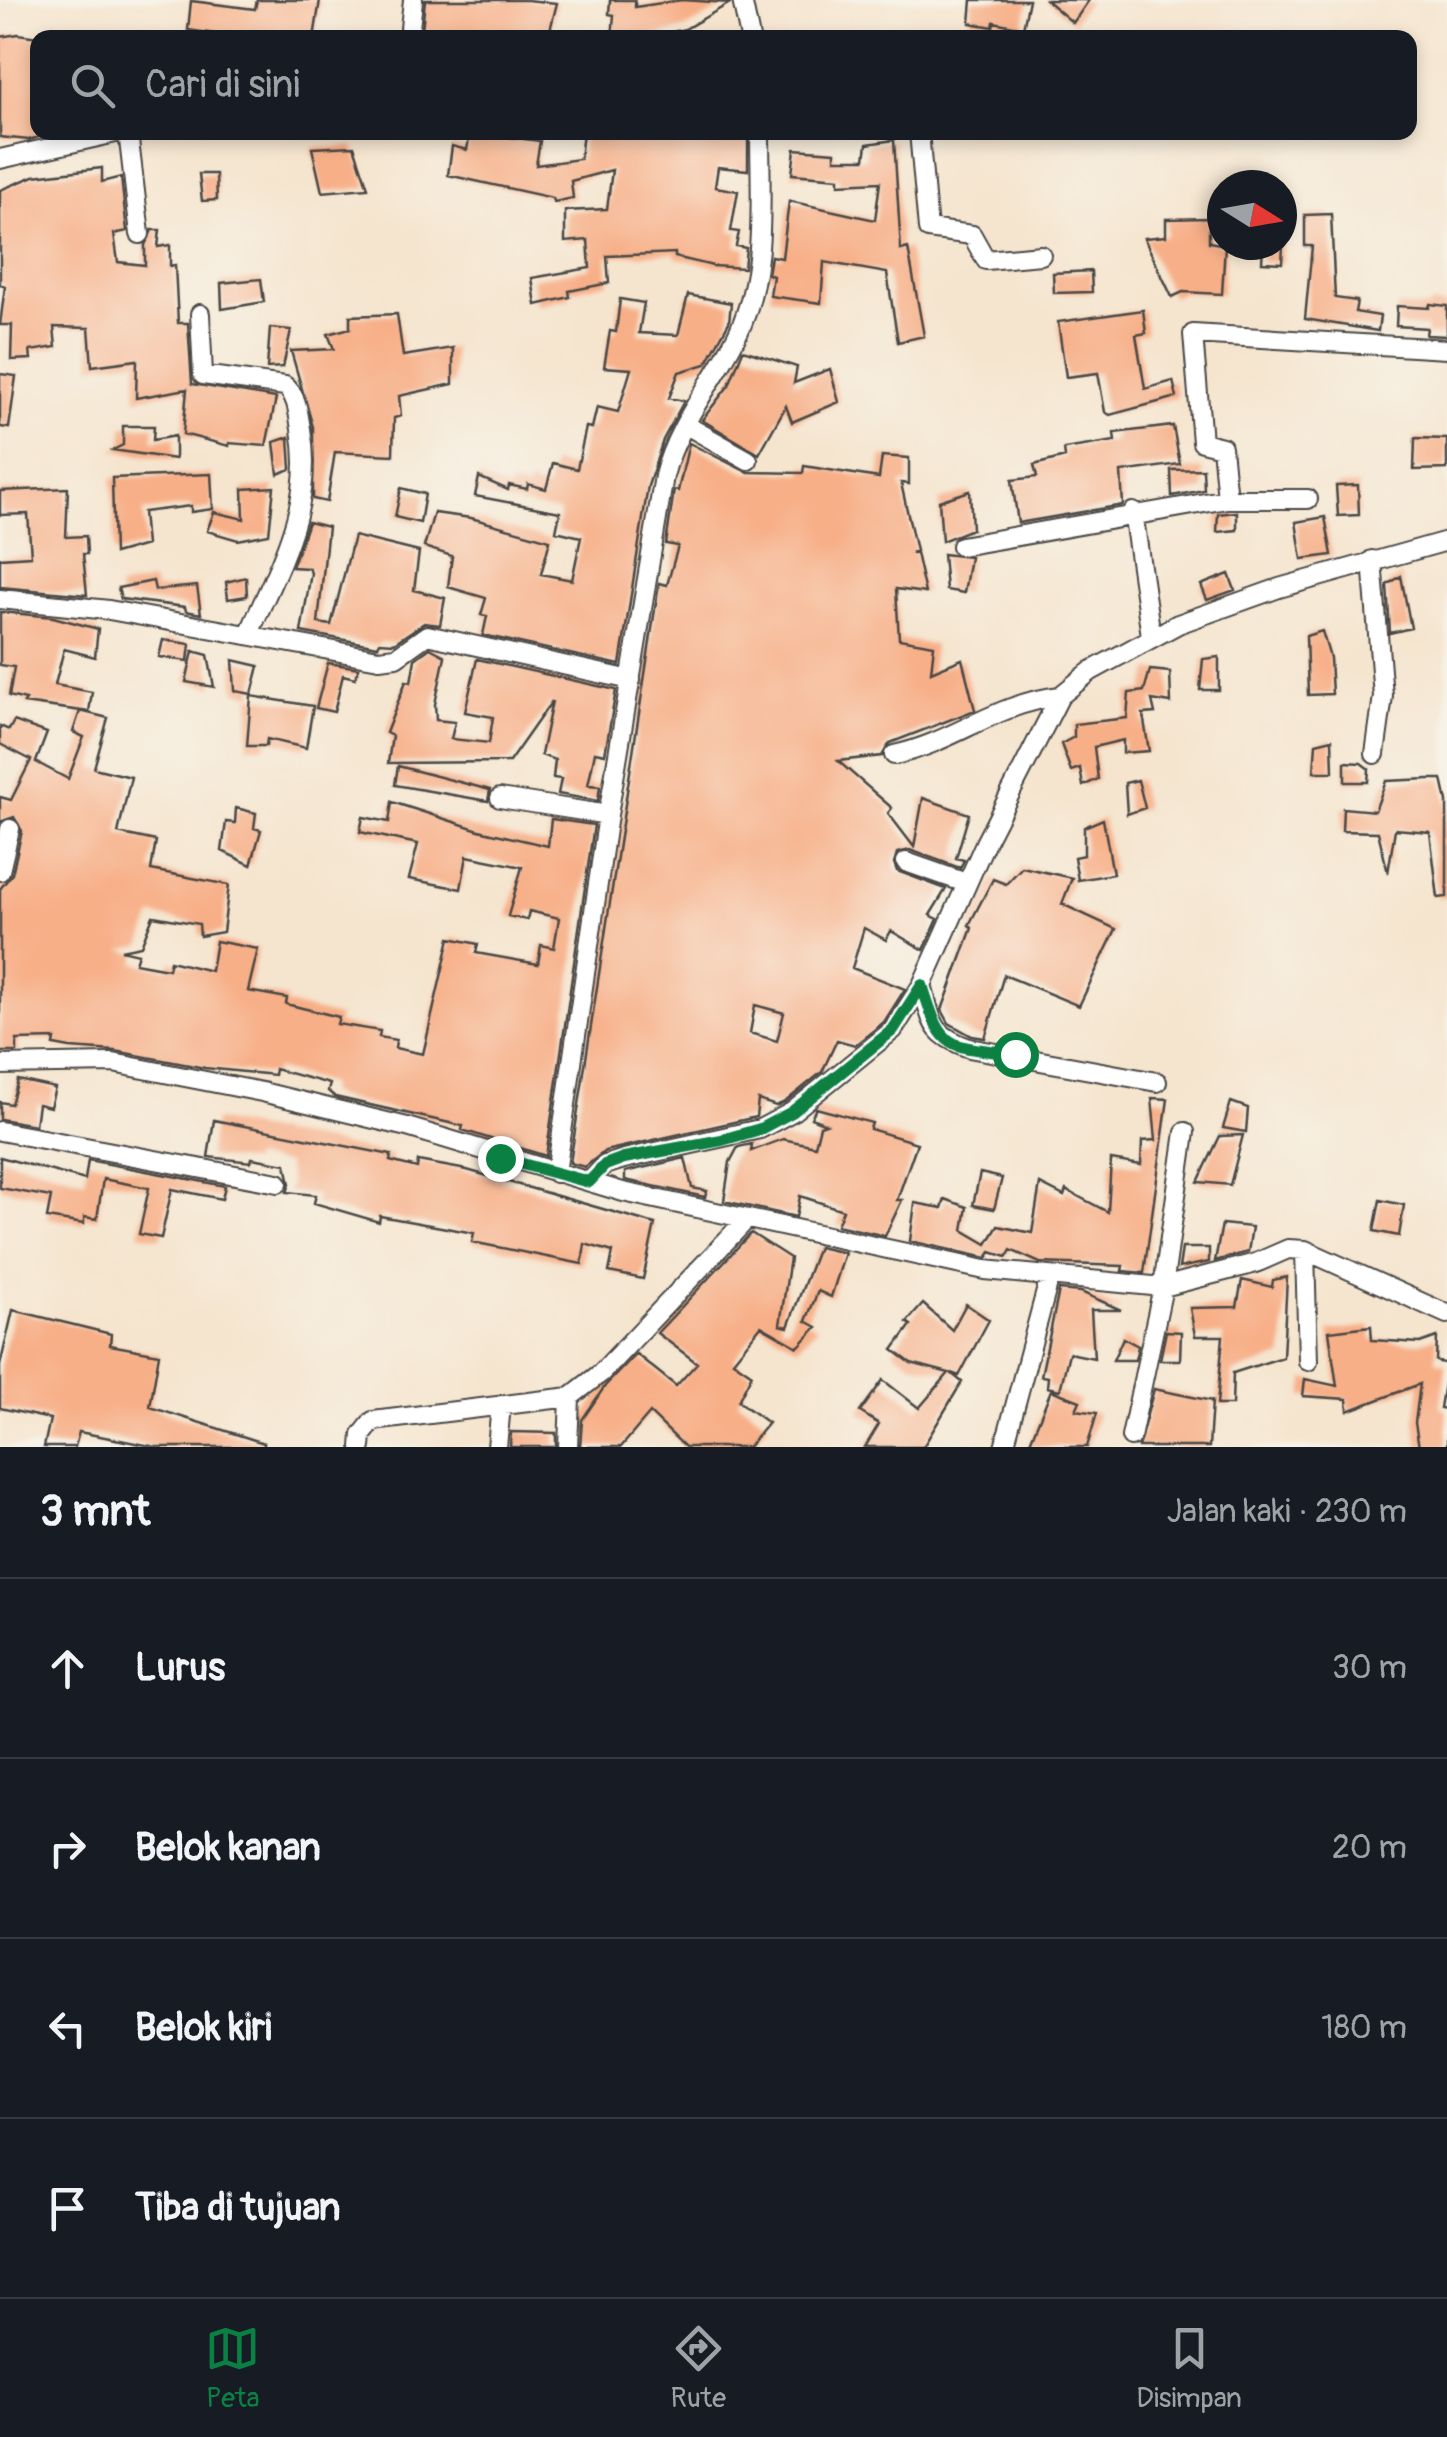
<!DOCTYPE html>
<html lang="id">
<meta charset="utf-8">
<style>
:root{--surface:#171b24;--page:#242831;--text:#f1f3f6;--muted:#9ea1a6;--line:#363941;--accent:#0b8043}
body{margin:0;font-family:Pangolin,sans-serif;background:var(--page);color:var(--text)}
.compass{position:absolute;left:1207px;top:170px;width:90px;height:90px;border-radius:50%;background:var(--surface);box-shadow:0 5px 15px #0003;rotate:101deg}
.stop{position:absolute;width:30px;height:30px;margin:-22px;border:8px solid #0b8043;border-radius:50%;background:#fff}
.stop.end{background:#0b8043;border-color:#fff;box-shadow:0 2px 10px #0008}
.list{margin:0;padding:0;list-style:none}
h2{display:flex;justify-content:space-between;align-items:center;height:130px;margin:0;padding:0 40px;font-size:42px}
h2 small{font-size:32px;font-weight:400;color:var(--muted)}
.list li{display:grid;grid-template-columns:65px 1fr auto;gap:30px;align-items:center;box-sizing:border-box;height:180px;padding:0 40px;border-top:2px solid var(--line)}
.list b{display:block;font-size:38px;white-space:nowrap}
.list em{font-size:32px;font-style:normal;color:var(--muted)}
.icon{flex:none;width:55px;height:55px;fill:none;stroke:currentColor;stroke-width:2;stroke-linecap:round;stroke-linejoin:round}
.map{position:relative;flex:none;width:1447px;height:1447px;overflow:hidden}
.search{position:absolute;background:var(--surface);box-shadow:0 5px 15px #0003;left:30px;right:30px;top:30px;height:110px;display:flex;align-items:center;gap:25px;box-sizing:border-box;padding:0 35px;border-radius:20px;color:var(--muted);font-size:38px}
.sheet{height:850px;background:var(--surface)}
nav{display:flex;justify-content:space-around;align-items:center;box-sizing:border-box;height:140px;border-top:2px solid var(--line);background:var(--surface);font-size:28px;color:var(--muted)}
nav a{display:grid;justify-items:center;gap:5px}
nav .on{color:var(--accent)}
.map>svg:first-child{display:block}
.building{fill:#f7af87;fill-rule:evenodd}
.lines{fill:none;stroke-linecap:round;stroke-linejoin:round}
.minor-casing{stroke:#494744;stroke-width:22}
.minor{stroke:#fff;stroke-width:18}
.route{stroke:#0b8043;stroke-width:12}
</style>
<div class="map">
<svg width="1447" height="1447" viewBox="0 0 1447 1447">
<rect width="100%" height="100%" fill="#f7f3e8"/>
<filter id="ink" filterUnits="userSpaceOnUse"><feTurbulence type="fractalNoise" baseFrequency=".01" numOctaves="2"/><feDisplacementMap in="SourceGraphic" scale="20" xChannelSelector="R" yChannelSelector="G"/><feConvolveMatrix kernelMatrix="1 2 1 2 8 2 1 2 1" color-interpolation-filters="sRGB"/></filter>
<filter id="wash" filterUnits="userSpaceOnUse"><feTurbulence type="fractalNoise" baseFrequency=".0048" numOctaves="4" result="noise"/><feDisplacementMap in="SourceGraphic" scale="40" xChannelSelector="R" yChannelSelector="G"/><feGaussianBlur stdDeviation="2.25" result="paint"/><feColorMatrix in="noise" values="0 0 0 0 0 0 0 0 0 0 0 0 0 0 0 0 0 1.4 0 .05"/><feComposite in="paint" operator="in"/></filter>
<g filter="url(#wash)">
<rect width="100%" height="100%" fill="#f5e5cf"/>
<g id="blocks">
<path class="building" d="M257 0H320L314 38H243L188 30 191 1 255 9Z
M425 0H527L557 3 548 38H427L429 32 422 31Z
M610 0H635V7L682 0 730 3 685 29 646 38H612L614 15 609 14Z
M972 0H1029L1023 28 994 22 993 27 970 23Z
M1046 0H1089L1073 23Z
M18 34 38 37V137L29 140 0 137V37Z
M470 132 540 141 536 165 580 159 583 132H748V170L718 167 715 187 738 191 731 231 739 232 736 246 746 248 744 268 713 266 675 257V253L607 256 609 283 569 291 570 297 536 305 532 278 590 268 588 240 565 242V211L607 209 612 170 571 181 573 198 554 202 553 198 448 175 452 146 467 150Z
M894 140 901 250 908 248 924 336 898 342 887 273 824 262 821 303 770 296 773 276 768 274 771 256 782 258 789 201 875 220 880 182 839 184V178L792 174 795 149 835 152V159H865L867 144Z
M354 146 368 188 322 192 312 148Z
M102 168V182L121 177 127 231 114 234 118 262 145 265V245L152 230H160L158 247 170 245V266L175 265 178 323H188L192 384 276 398 266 446 229 443V446L183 434 187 389 136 398 137 360 92 366 89 328 54 327 56 347 30 351 31 359 11 360 12 325H0L5 286 0 284V190L34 176Z
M199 174H216L217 200 202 201Z
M1331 214 1335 298 1357 301 1355 312 1380 316 1378 331 1305 319 1312 246H1305V215Z
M1209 218V242L1225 245 1222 294 1183 292 1172 297 1144 238 1166 236V219Z
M1263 245H1283L1282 263 1262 262Z
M1091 271 1092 292 1054 293 1053 273Z
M261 279 264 302 222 309 221 283Z
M688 295 731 303 729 322 706 364 679 372 669 398 684 401 663 440 648 486 620 665 483 635 487 616 481 615 486 598 448 587 452 556 424 547 434 513 471 518 550 540 541 574 572 580 581 537 556 531 560 512 475 496 479 477 508 490 509 485 527 489 528 484 546 489 553 463 577 469 586 427 592 428 597 407 618 412 631 369 604 367 610 331 616 332 620 299 644 303 639 333 678 335Z
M1430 304 1447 306V336L1426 335 1427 328 1396 326 1397 306 1429 308Z
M1143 310 1146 333 1136 335 1145 389 1173 381 1177 397 1110 415 1105 412 1098 373 1066 377 1058 322Z
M397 314 403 356 453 348V384L399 396 401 416 394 418 393 455 335 452 327 502 313 499V427L291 351 334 349 328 334 350 328V316Z
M270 328 291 330 283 367 267 368Z
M743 350 797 367 794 383 830 369 839 402 792 422 786 406 759 454 702 420 729 385Z
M0 374 16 376 9 428 0 427Z
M123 426H154L153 440 175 436V459L113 450 123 445Z
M1173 426 1180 464 1121 472 1123 505 1018 523 1012 480 1037 477 1034 465 1065 457 1064 449 1115 441 1114 433Z
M289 437 291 469 278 474 274 442Z
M1415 438 1447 439V469L1414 470Z
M689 443 747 472 803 473 804 466 879 478 882 456 909 458V484L901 483 916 551 911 553H916L925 593 896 589 899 639 934 645 931 672 962 659 975 710 890 743 882 756 838 761 892 808 888 813 914 847 923 798 969 814 956 858 964 860 960 868 910 850 897 853 894 863 897 871 946 889 930 915 938 919 924 950 891 931 886 940 864 928 852 968 905 989 884 1022 855 1045 837 1040 822 1072 785 1102 776 1106 758 1100 756 1117 605 1151 585 1167 570 1163 659 583 667 585 678 546 666 544 674 490 678 491ZM755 1005 784 1013 777 1041 750 1033Z
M1203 469 1204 490 1172 496 1171 470Z
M211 474 213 509 191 512V506L143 512 146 545 114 554 112 478Z
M1358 485 1359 515 1338 516 1336 486Z
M274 487 269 534 238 540 207 531 214 512 244 519 243 489Z
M68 488 66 537 86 536 87 554H83L87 595 0 587V558L31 556 28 514 0 515V491Z
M401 488 425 494 420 523 395 517Z
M970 491 972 529 942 541 939 501Z
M1237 512V530L1217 532 1218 514Z
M1325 517 1332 555 1302 559 1296 522Z
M308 522 328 527 318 623 331 625 354 536 419 552 414 590 445 598 440 625 424 623 394 643 380 642 378 646 301 632 311 573 309 568 292 567Z
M943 554 970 557 964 593 946 590Z
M1229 574 1235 590 1207 600 1201 585Z
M1401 576 1411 628 1390 633 1387 585Z
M246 577 247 596 228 599 226 582Z
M153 581 155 590 197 586 201 614 186 611 185 607 121 599 118 588Z
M0 612 53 617 98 629 95 657 64 649 55 685 92 692 89 712 24 703 26 700 9 696 14 667 0 665Z
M1322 631 1330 658 1332 694 1308 695 1306 636Z
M163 640 190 644 188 661 159 657Z
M430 648 445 656 435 704 436 720 455 722 451 739 489 743 493 717 465 712 477 659 616 690 605 754 595 752 588 785 600 786 598 801 558 794 561 779 553 778 555 760 541 755 552 701 509 762 388 763 392 736 386 733 406 681 411 682 415 659Z
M193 651 208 655 214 687 186 682Z
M1219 657V690H1200L1203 659Z
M233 660 259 666 252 694 235 691Z
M328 663 359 668 355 678 343 675 334 712 316 708Z
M1150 670 1170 672 1171 703 1152 700 1155 713 1143 714 1149 751 1123 753V740L1094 747 1098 779 1083 786 1080 768 1071 771 1061 744 1074 737V724L1127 718 1129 693 1144 691Z
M251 696 313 706 306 748 267 739 266 746H247Z
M80 711 108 718 94 768 131 777 118 833 156 841 151 870 229 885 223 932 200 936 199 924 153 916 141 946 121 950 138 954 135 963 168 969 170 961 211 971 216 941 258 949 248 991 287 998 286 1004 339 1017 337 1024 380 1031 379 1037 396 1040 395 1048 423 1054 450 938 478 944 476 953 538 964 541 945 554 948 559 918 529 911 527 920 508 916 522 867 467 856 461 889 409 879 418 844 360 832 363 817 389 822 392 802 479 830 548 846 551 819 594 825 546 1156 462 1130 463 1126 335 1097 328 1091 330 1084 275 1069 274 1075 205 1068 115 1051 70 1048 54 1045 55 1039 17 1040V1052H0V889L12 874 22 831 14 817 0 822V797L11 800 31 760 0 744V726L9 730 14 721 47 733 36 762 68 779 84 737 73 732Z
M1332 739 1333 772H1314L1316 743Z
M1345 762 1361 763 1369 769 1368 782H1345Z
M398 766 490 790 488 801 395 785Z
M1429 779H1442L1447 802V897L1438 898 1430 832 1395 829 1388 873 1378 832 1342 831 1343 808 1375 811 1386 781Z
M1138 780 1145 808 1127 814 1125 783Z
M236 808 256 813 254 828 261 830 251 865 222 851 226 822 235 823Z
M1103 819 1113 874 1078 880 1074 857 1084 855V827Z
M1022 867 1072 878 1062 904 1116 929 1079 1006 1004 975 985 1038 972 1036 949 1023 942 1010 972 928 969 925 993 879 1006 884Z
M18 1080 55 1088 50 1107 38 1104 35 1125 0 1119V1102L11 1104Z
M1152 1098 1168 1099 1144 1273 1122 1271 1123 1266 1040 1263 1011 1250 1007 1257 991 1252 987 1258 910 1241 915 1203 942 1208 945 1199 967 1207 963 1230 987 1244 998 1226 1032 1233 1040 1184 1064 1196 1066 1190 1108 1212 1111 1160 1141 1165 1142 1141 1156 1140Z
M1231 1102 1248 1108 1246 1132 1223 1128Z
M816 1108 872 1123 870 1129 917 1143 897 1200H902L885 1236 837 1225 843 1210 800 1196 796 1217 724 1201 730 1162 738 1147 752 1144 751 1151 783 1139 815 1146 820 1126 826 1124 811 1118Z
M214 1120 391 1155 390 1161 417 1168 418 1161 467 1170 655 1224 643 1279 609 1272 613 1252 585 1244 582 1264 472 1242 474 1233 380 1216 379 1222 314 1203 316 1195 287 1192 290 1184 286 1164 252 1158 251 1162 208 1157Z
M1243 1135 1230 1185 1198 1182 1220 1136Z
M0 1157 85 1180 88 1160 225 1186 222 1199 172 1189 161 1238 139 1234 149 1188 103 1179 97 1219 84 1217V1224L47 1218 51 1197 0 1188Z
M685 1158 692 1188 707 1191 705 1197 625 1180V1172Z
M980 1173 1002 1178 994 1209 973 1205Z
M1380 1200 1404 1205 1399 1236 1374 1231Z
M1222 1224 1252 1227 1248 1252 1215 1261Z
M751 1233 790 1258 780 1325 788 1327 818 1247 845 1253 831 1297 818 1291 806 1321 817 1327 798 1347 761 1326 733 1361 752 1374 738 1401 768 1423 748 1447H685L650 1413 621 1447H580L582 1420 605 1386 636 1354 676 1386 697 1363 657 1333Z
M1182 1248H1209V1262L1179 1268Z
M1287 1277 1283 1357 1233 1373 1232 1405H1217L1223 1336H1195L1190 1308 1237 1307 1242 1280 1272 1287 1273 1280Z
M1059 1290 1081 1292 1121 1310H1091L1094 1358 1069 1353 1060 1390 1047 1387 1048 1377 1041 1376Z
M923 1304 952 1330 966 1304 989 1320 959 1376 951 1373 962 1382 923 1447H865L879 1424 860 1412 883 1380 919 1408 949 1373 911 1363 893 1350 911 1325 907 1322Z
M13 1310 111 1334 110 1345 159 1354 150 1407 264 1443V1447H156L79 1432 75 1447H44L50 1419 0 1408V1366Z
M1371 1326 1372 1340 1420 1343 1437 1337 1436 1361 1447 1364 1440 1408 1447 1409V1447H1419L1415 1423 1420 1384 1348 1411 1347 1399 1303 1396 1305 1379 1337 1386 1329 1331Z
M1166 1331 1181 1332 1180 1360H1160Z
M1123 1338 1138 1346 1135 1360H1113Z
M1154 1389 1212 1401 1209 1447H1138Z
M1051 1390 1080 1401 1076 1410 1097 1413 1087 1447H1028Z
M511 1432 556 1433V1447H510Z"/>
</g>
</g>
<g filter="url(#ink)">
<use href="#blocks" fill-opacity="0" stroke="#494744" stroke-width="2.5"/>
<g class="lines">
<g class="minor-casing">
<path id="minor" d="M742 0 750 38
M409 38 413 0
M128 132 140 234
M919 132 928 229 972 235 986 260 1041 255
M0 159 120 132
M200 314 203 375 285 386C298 397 298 413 301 429 315 506 278 566 249 634
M686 425 748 460
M1227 499H1308
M1133 512 1151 636
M961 546 1227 499 1222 447 1202 442 1193 334 1447 349
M1372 560 1383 696 1375 754
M0 599 109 610 379 659 396 657 427 635 631 680
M894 755C955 742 993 704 1060 696
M500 798 608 815
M906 862 966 883
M0 871 10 829
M922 985C933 1023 930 1034 969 1048L1157 1082
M0 1065 113 1063 262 1092 407 1127 623 1192 985 1270 1163 1287 1256 1263 1288 1249 1305 1250 1447 1314
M0 1131 278 1183
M556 1173 608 815 664 476C677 423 716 380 739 331 767 270 760 198 760 132
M589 1182 605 1165 624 1159 760 1129 792 1112 893 1030 922 985 986 841 1060 696 1091 671 1178 624 1279 588 1447 541
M1305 1250 1308 1361
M1131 1437 1163 1287 1185 1132
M361 1447 362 1435 373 1421 570 1397 601 1373 745 1221
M497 1447 501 1405
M568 1447 570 1397
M1004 1447 1049 1280"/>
</g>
<use href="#minor" class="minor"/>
</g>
</g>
<g class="lines" filter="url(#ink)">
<path class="route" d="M500 1158 589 1182 605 1165 624 1158 722 1140 760 1129 792 1112 893 1030 922 985C943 1053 946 1045 1015 1054"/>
</g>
</svg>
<svg class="compass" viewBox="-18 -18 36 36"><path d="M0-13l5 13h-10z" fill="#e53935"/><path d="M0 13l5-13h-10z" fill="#9ea1a6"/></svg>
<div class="stop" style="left:1015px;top:1054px"></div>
<div class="stop end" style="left:500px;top:1158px"></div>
<div class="search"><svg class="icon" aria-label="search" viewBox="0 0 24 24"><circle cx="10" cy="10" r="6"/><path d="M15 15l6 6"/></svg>Cari di sini</div>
</div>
<section class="sheet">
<h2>3 mnt<small>Jalan kaki · 230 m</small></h2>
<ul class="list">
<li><svg class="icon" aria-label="ahead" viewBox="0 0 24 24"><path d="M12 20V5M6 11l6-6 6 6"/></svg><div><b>Lurus</b></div><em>30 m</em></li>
<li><svg class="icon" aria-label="right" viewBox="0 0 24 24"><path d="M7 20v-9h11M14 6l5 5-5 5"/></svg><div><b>Belok kanan</b></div><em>20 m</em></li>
<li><svg class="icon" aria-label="left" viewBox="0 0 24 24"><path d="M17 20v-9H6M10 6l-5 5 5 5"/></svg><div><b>Belok kiri</b></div><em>180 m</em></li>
<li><svg class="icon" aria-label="arrive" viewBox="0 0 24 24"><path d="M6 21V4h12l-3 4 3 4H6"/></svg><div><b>Tiba di tujuan</b></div></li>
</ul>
</section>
<nav>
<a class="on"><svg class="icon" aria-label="map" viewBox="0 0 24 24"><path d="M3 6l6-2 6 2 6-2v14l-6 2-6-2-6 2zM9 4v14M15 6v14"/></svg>Peta</a>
<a><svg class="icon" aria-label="directions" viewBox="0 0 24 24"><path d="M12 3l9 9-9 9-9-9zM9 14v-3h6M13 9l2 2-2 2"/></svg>Rute</a>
<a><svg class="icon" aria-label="saved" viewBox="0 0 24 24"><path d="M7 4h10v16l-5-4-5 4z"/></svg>Disimpan</a>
</nav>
